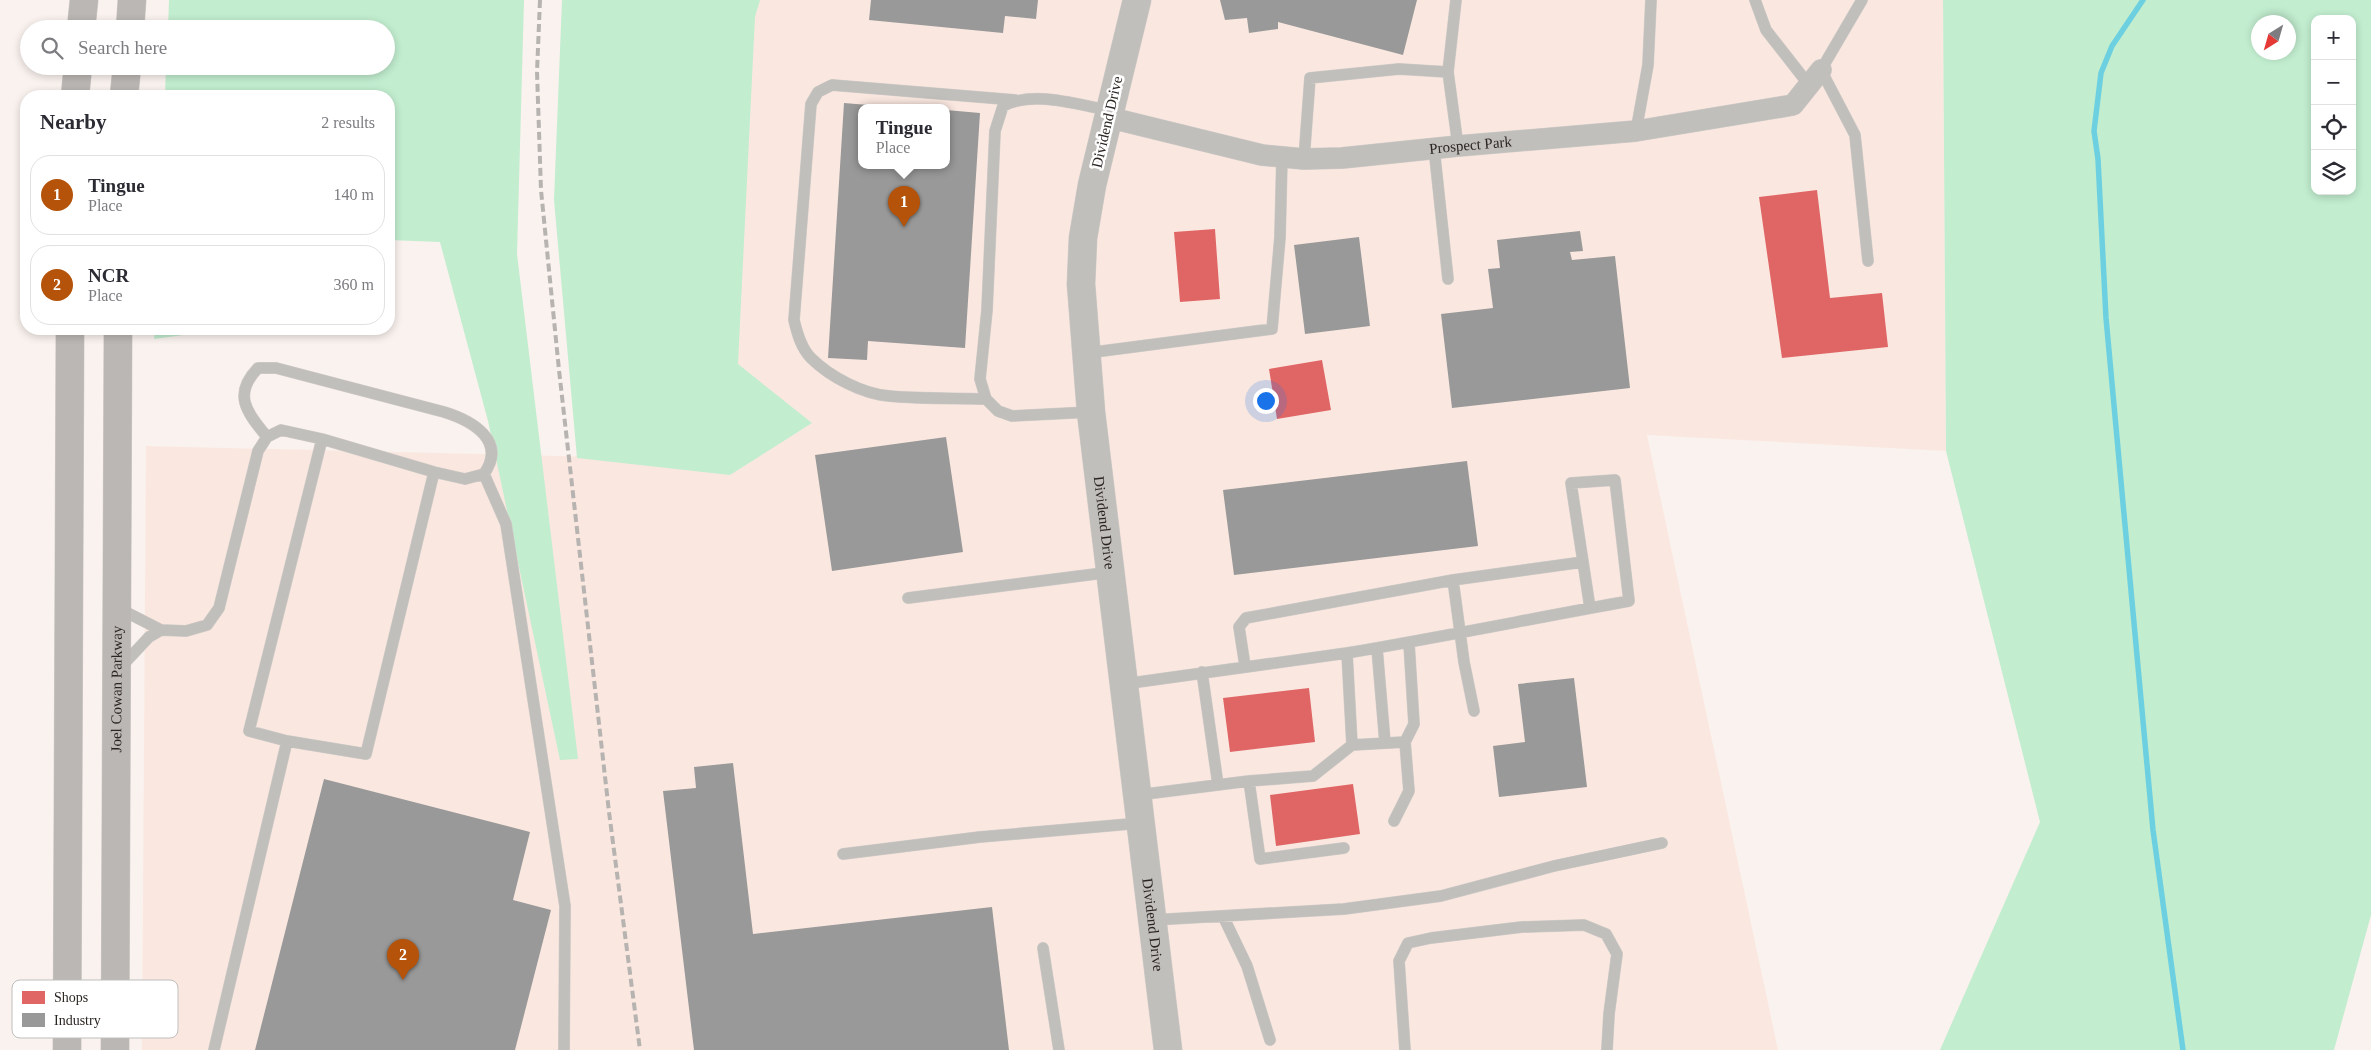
<!DOCTYPE html>
<meta charset="utf-8">
<style>
:root{--surface:#fff;--page:#f2f2f3;--text:#2b2b33;--muted:#7c7c81;--line:#e1e1e2;--accent:#b45309}
body{margin:0;font-family:Georgia,serif;background:var(--page);color:var(--text)}
.controls{position:absolute;right:15px;top:15px;display:grid;overflow:hidden;border-radius:10px;box-shadow:0 2px 8px #0003}
.controls button{width:45px;height:45px;display:grid;place-items:center;padding:0;border:0;border-bottom:1px solid var(--line);background:var(--surface);color:var(--text);font:25px sans-serif}
.compass{position:absolute;left:2251px;top:15px;width:45px;height:45px;border-radius:50%;background:var(--surface);box-shadow:0 2px 8px #0003;rotate:217deg}
.you{position:absolute;left:1265px;top:400px;width:18px;height:18px;margin:-12px;border:4px solid #fff;border-radius:50%;background:#1a73e8;box-shadow:0 0 0 8px #1a73e833}
.badge{display:grid;place-items:center;width:32px;height:32px;border-radius:50%;background:var(--accent);color:#fff;font-size:16px;font-weight:700}
.pin{position:absolute;translate:-50% -41px;filter:drop-shadow(0 1px 2px #0008)}
.pin::after{content:'';position:absolute;top:26px;width:18px;height:15px;background:inherit;clip-path:polygon(0 0,100% 0,50% 100%)}
.popup{position:absolute;left:858px;top:104px;width:92px;height:65px;box-sizing:border-box;display:grid;place-content:center;border-radius:10px;background:var(--surface);filter:drop-shadow(0 1px 4px #0005);font-size:16px;white-space:nowrap;color:var(--muted)}
.popup b{font-size:19px;color:var(--text)}
.popup::after{content:'';position:absolute;left:50%;top:100%;margin-left:-10px;border:10px solid transparent;border-top-color:var(--surface)}
.list{margin:0;padding:0;list-style:none}
h2{display:flex;justify-content:space-between;align-items:center;height:65px;margin:0;padding:0 20px;font-size:21px}
h2 small{font-size:16px;font-weight:400;color:var(--muted)}
.list li{display:grid;grid-template-columns:32px 1fr auto;gap:15px;align-items:center;box-sizing:border-box;height:80px;margin:0 10px 10px;padding:0 10px;border:1px solid var(--line);border-radius:20px}
.list b{display:block;font-size:19px;white-space:nowrap}
.list p{margin:0;font-size:16px;white-space:nowrap;color:var(--muted)}
.list em{font-size:16px;font-style:normal;color:var(--muted)}
.icon{flex:none;width:28px;height:28px;fill:none;stroke:currentColor;stroke-width:2;stroke-linecap:round;stroke-linejoin:round}
.map{position:relative;flex:none;width:2371px;height:1050px;overflow:hidden}
.search{position:absolute;background:var(--surface);box-shadow:0 2px 8px #0003;left:20px;top:20px;width:375px;height:55px;display:flex;align-items:center;gap:12px;box-sizing:border-box;padding:0 18px;border-radius:28px;color:var(--muted);font-size:19px}
.panel{position:absolute;background:var(--surface);box-shadow:0 2px 8px #0003;left:20px;top:90px;width:375px;height:245px;border-radius:20px}
.map>svg:first-child{display:block}
.built{fill:#fae8e0;fill-rule:evenodd}
.green{fill:#c2edcf;fill-rule:evenodd}
.shops{fill:#e06666}
.industry{fill:#999}
.lines{fill:none;stroke-linecap:round;stroke-linejoin:round}
.stream{stroke:#6dd0e1;stroke-width:5.5}
.service-casing{stroke:#d4ceca;stroke-width:12}
.minor-casing{stroke:#d4ceca;stroke-width:22}
.tertiary-casing{stroke:#d4ceca;stroke-width:29}
.primary-casing{stroke:#d4ceca;stroke-width:29}
.service{stroke:#c1bfbc;stroke-width:11}
.minor{stroke:#c1bfbc;stroke-width:21}
.tertiary{stroke:#c1bfbc;stroke-width:28}
.primary{stroke:#bbb7b4;stroke-width:28}
.rail{stroke:#b6b3b1;stroke-width:4;stroke-dasharray:8 4;stroke-linecap:butt}
.labels{text-anchor:middle;stroke-width:5;stroke-linejoin:round;paint-order:stroke}
.street-label{font-size:15px;fill:#2b2522;stroke:#fff}
.key{fill:#fff;stroke:#bfbebd;stroke-width:1}
.key-label{font-size:14px;fill:#2b2522}
</style>
<div class="map">
<svg width="2371" height="1050" viewBox="0 0 2371 1050">
<rect width="100%" height="100%" fill="#faf2ee"/>
<path class="built" d="M738 0H1943L1946 451 1647 435 1778 1050H142L146 446 730 460ZM862 108H946V166H862Z"/>
<path class="green" d="M169 0H524L517 254 578 759 560 760 488 421 440 242 389 240V96H165L166 66H386V29H168Z
M562 0H760L755 17 738 364 812 423 730 475 577 458 554 200Z
M1943 0H2371V915L2334 1050H1940L2040 822 1946 451ZM2315 19H2352V191H2315ZM2258 22H2288V52H2258Z
M155 329H227L154 339Z"/>
<path class="shops" d="M1817 190 1830 298 1882 293 1888 347 1782 358 1759 197Z
M1215 229 1220 299 1180 302 1174 232Z
M1322 360 1331 410 1277 419 1269 369Z
M1309 688 1315 742 1230 752 1223 698Z
M1353 784 1360 834 1276 846 1270 795Z"/>
<path class="industry" d="M871 0H1038L1036 19 1005 16 1003 33 869 20Z
M1220 0H1417L1403 55 1278 22V29L1249 33 1247 18 1225 20Z
M844 103 893 107 862 108V166H946V110L980 113 965 348 868 341 867 360 828 358Z
M1580 231 1583 251 1570 252 1572 260 1615 256 1630 388 1452 408 1441 314 1493 308 1488 269 1500 268 1497 240Z
M1359 237 1370 326 1305 334 1294 245Z
M946 437 963 552 832 571 815 455Z
M1467 461 1478 546 1234 575 1223 490Z
M1574 678 1587 787 1499 797 1493 746 1525 742 1518 684Z
M733 763 753 934 992 907 1009 1050H694L663 791 696 788 694 767Z
M324 779 530 832 513 900 551 910 515 1050H255Z"/>
<g class="lines">
<path class="stream" d="M2143 0 2112 46 2101 73 2094 131 2098 159 2106 318 2153 830 2183 1050"/>
<g class="service-casing">
<path id="service" d="M1456 0 1448 72 1458 146
M1755 0 1766 30 1809 85
M1862 0 1821 70 1855 135 1868 261
M1636 131 1648 65 1651 0
M1434 148 1448 279
M1304 159 1310 78 1399 69 1448 72
M1087 353 1272 329 1280 237 1282 157
M986 399C954 398 921 399 889 396 863 394 830 377 811 358 801 348 797 333 794 320L811 104 818 92 832 85 1015 100
M1091 412 1012 416 998 411 986 399 980 379 987 310 995 131 1003 106C1034 90 1077 105 1109 110
M267 437C247 412 232 395 258 368H276L444 412C473 421 507 441 484 474L465 479 434 472
M484 474 506 524 565 906 564 1050
M1453 580 1464 662 1474 711
M908 598 1111 572
M118 608 161 630 186 631 207 625 219 608 258 451 267 437 281 430 322 439 249 731 287 741 214 1050
M1377 648 1385 743
M1347 653C1441 637 1535 618 1629 601L1615 480 1571 483 1590 608
M1245 666 1239 627 1246 618 1453 580 1583 562
M120 668 149 637 161 630
M1202 672 1218 785
M1124 684 1347 653 1352 745 1313 776 1249 781 1138 795
M287 741 366 754 434 472 322 439
M1405 742 1414 724 1409 643
M1352 745 1405 742 1409 791 1394 821
M1249 781 1260 859 1344 848
M843 854 980 837 1141 823
M1223 916 1247 966 1270 1040
M1152 920 1344 909 1441 896 1554 866 1662 843
M1043 948 1059 1050
M1405 1050 1399 961 1408 943 1431 938 1522 927 1584 925 1606 934 1617 954 1609 1014 1607 1050"/>
</g>
<g class="minor-casing">
<g id="minor">
<path id="s1" d="M1107 117 1262 155 1304 159 1342 158 1458 146 1636 131 1793 105 1821 70"/>
</g>
</g>
<g class="tertiary-casing">
<g id="tertiary">
<path id="s2" d="M1137 0 1092 185 1083 238 1081 284 1091 412 1168 1050"/>
</g>
</g>
<g class="primary-casing">
<g id="primary">
<path d="M81 29 84 0"/>
<path d="M130 29 132 0"/>
<path d="M75 96 78 66"/>
<path d="M124 96 127 66"/>
<path d="M67 1050 70 329"/>
<path id="s3" d="M115 1050 118 329"/>
</g>
</g>
<use href="#service" class="service"/>
<use href="#minor" class="minor"/>
<use href="#tertiary" class="tertiary"/>
<use href="#primary" class="primary"/>
<path class="rail" d="M540 0 537 72 541 190 559 370 609 812 640 1050"/>
</g>
<g class="labels">
<g class="street-label">
<text transform="translate(1107 122) rotate(-77)" y="5">Dividend Drive</text>
<text dy="5" stroke="none"><textPath href="#s1" startOffset="369">Prospect Park</textPath></text>
<text dy="5" stroke="none"><textPath href="#s2" startOffset="530">Dividend Drive</textPath></text>
<text dy="5" stroke="none"><textPath href="#s3" startOffset="361">Joel Cowan Parkway</textPath></text>
<text dy="5" stroke="none"><textPath href="#s2" startOffset="935">Dividend Drive</textPath></text>
</g>
</g>
<rect x="12" y="980" width="166" height="58" rx="8" class="key"/>
<rect x="22" y="991" width="23" height="13" fill="#e06666"/>
<rect x="22" y="1013" width="23" height="14" fill="#999"/>
<g class="key-label">
<text x="54" y="1002">Shops</text>
<text x="54" y="1025">Industry</text>
</g>
</svg>
<div class="controls">
<button>+</button>
<button>−</button>
<button><svg class="icon" aria-label="locate" viewBox="0 0 24 24"><circle cx="12" cy="12" r="6"/><path d="M12 2v4M12 18v4M2 12h4M18 12h4"/></svg></button>
<button><svg class="icon" aria-label="layers" viewBox="0 0 24 24"><path d="M12 4l9 5-9 5-9-5zM3 14l9 5 9-5"/></svg></button>
</div>
<svg class="compass" viewBox="-18 -18 36 36"><path d="M0-13l5 13h-10z" fill="#e53935"/><path d="M0 13l5-13h-10z" fill="#7c7c81"/></svg>
<div class="you"></div>
<div class="pin badge" style="left:904px;top:227px">1</div>
<div class="popup"><b>Tingue</b>Place</div>
<div class="pin badge" style="left:403px;top:980px">2</div>
<div class="search"><svg class="icon" aria-label="search" viewBox="0 0 24 24"><circle cx="10" cy="10" r="6"/><path d="M15 15l6 6"/></svg>Search here</div>
<section class="panel">
<h2>Nearby<small>2 results</small></h2>
<ul class="list">
<li><span class="badge">1</span><div><b>Tingue</b><p>Place</p></div><em>140 m</em></li>
<li><span class="badge">2</span><div><b>NCR</b><p>Place</p></div><em>360 m</em></li>
</ul>
</section>
</div>
